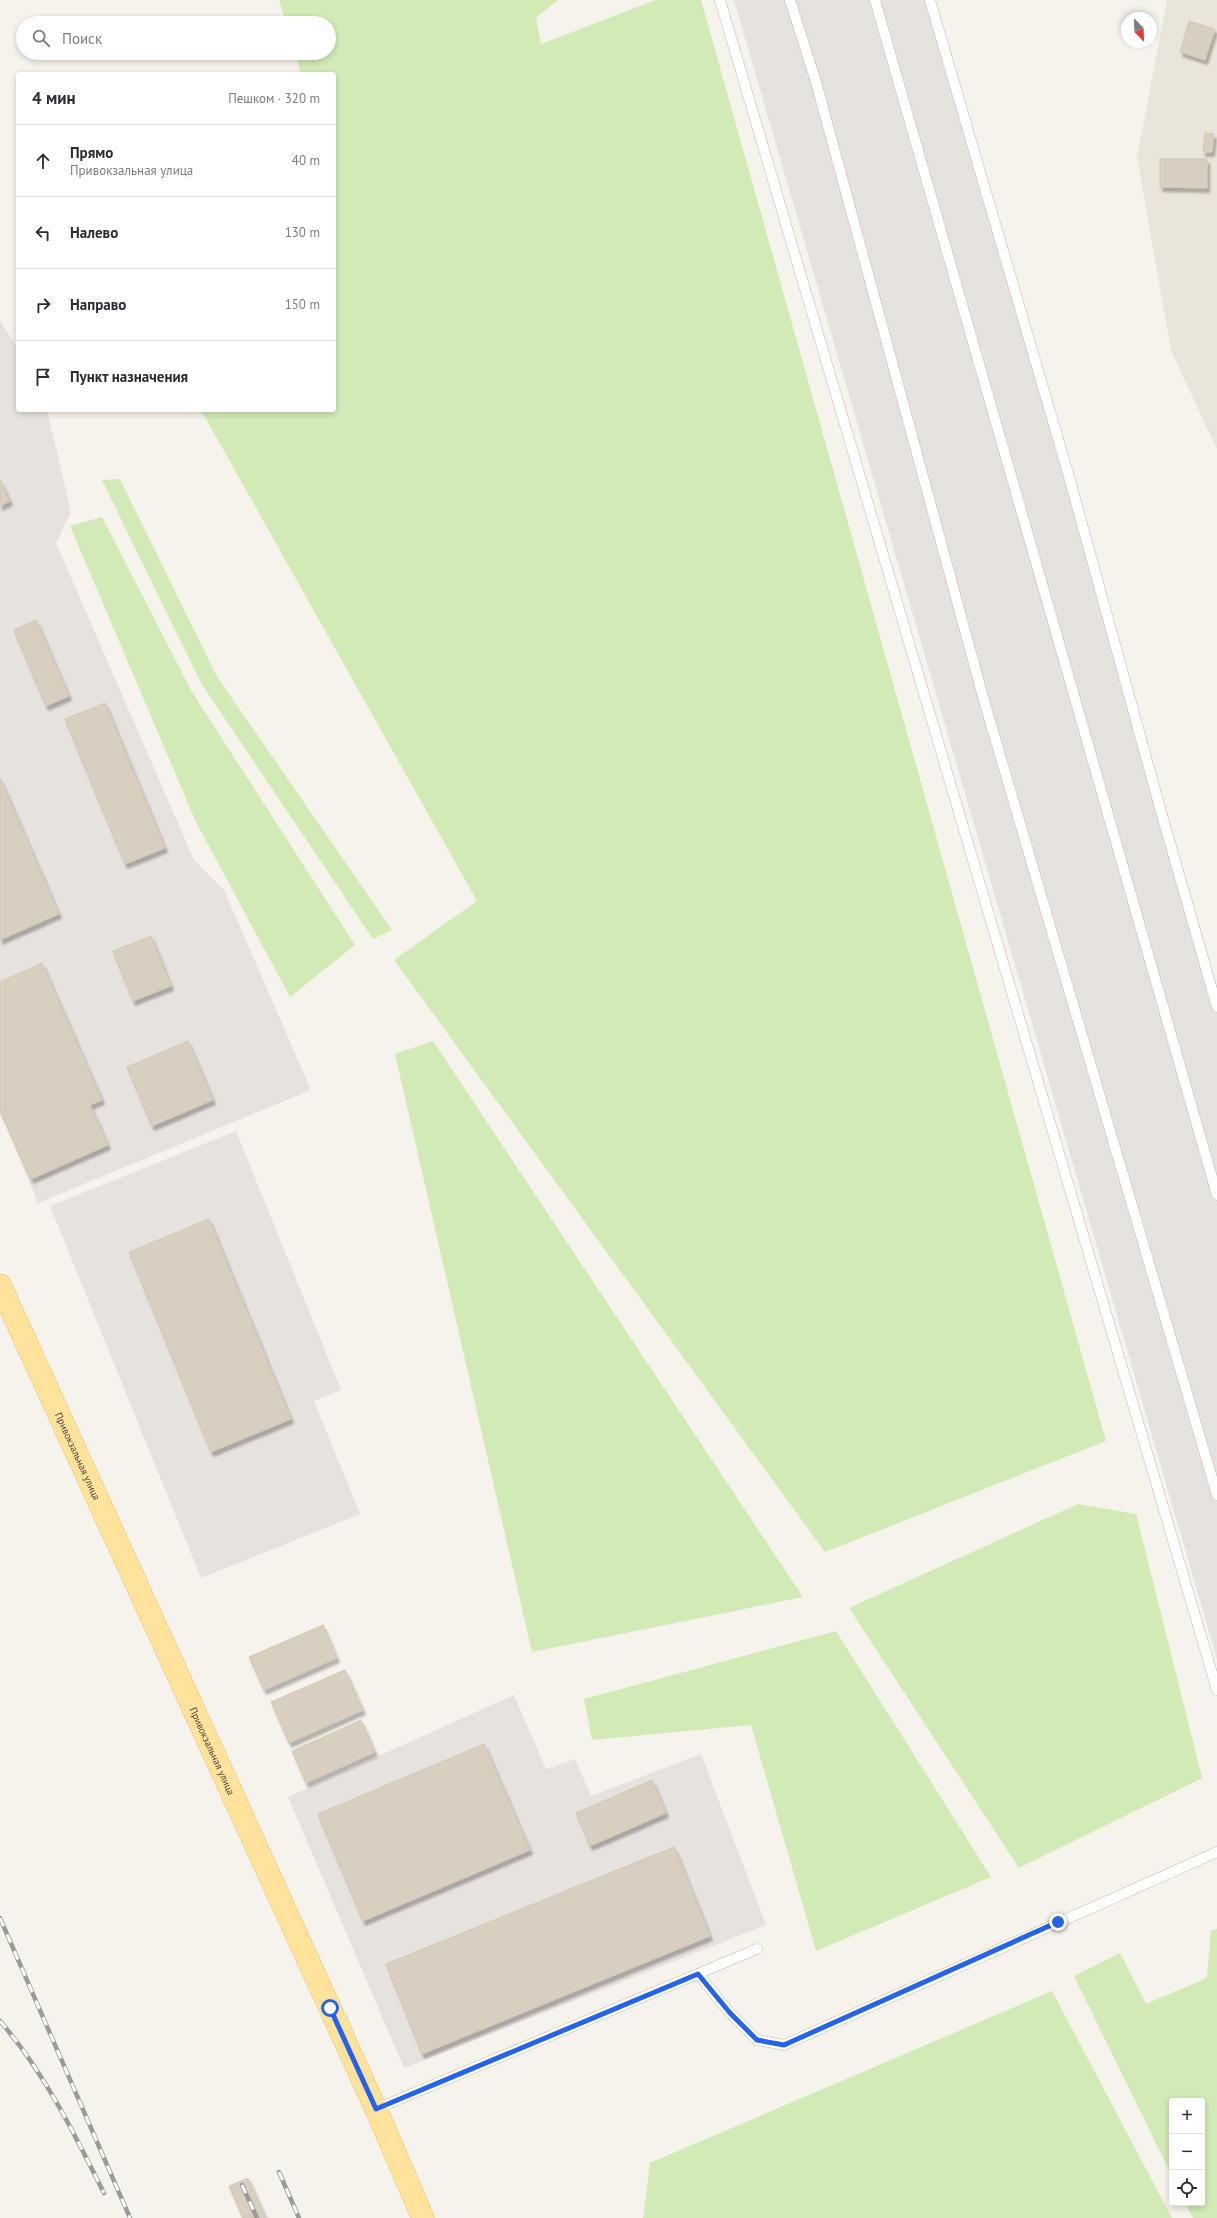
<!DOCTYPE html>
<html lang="ru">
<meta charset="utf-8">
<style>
:root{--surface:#fff;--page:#f7f7f7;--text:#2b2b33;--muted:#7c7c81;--line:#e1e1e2}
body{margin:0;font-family:"PT Sans",sans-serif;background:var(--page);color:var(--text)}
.controls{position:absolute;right:12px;bottom:12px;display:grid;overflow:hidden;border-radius:4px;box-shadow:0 2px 6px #0003}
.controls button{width:36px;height:36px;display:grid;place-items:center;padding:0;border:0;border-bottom:1px solid var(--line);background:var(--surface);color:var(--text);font:20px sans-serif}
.compass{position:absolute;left:1121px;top:12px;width:36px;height:36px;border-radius:50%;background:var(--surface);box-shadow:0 2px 6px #0003;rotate:157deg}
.stop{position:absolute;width:12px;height:12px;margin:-9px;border:3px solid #2563eb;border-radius:50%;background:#fff}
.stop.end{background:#2563eb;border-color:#fff;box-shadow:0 1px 4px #0008}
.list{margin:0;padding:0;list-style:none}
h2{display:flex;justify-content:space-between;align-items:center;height:52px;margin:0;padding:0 16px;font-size:17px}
h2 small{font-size:13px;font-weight:400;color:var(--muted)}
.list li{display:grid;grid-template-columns:26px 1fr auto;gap:12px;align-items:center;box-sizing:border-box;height:72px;padding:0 16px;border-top:1px solid var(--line)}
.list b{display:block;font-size:15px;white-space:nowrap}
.list p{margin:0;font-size:13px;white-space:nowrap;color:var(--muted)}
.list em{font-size:13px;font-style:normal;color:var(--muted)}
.icon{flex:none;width:22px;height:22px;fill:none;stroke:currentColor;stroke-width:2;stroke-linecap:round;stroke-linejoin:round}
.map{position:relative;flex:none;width:1217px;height:2218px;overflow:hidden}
.search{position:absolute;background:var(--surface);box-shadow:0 2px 6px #0003;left:16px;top:16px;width:320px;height:44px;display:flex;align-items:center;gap:10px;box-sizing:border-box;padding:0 14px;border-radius:22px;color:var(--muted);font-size:15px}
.panel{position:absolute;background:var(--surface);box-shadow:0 2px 6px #0003;left:16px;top:72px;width:320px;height:340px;border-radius:4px}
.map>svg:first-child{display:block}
.residential{fill:#eae5da}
.industrial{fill:#e6e2dd}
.green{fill:#d2eab5}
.building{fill:#d8cfc1;stroke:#d3c7b4;filter:url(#shadow)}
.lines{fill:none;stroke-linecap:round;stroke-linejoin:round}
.lane-casing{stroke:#c2bbae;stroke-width:11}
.primary-casing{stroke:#e6c16a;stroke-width:23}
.lane{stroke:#fff;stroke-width:10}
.primary{stroke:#ffe39c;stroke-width:22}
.rail-casing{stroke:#9a9a9a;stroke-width:4.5}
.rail{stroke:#fff;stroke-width:3;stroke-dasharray:9;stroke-linecap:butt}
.route{stroke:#2563eb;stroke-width:5}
.labels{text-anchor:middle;stroke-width:3;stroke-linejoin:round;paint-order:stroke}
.street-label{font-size:10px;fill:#4b4439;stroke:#fff}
</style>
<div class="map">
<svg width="1217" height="2218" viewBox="0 0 1217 2218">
<defs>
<filter id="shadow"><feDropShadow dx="2.5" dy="4.5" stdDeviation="1" flood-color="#0004"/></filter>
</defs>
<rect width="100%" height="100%" fill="#f6f3ec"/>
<path class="residential" d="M1167 0H1217V449L1171 351 1137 157Z"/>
<path class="industrial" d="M734 0H930L941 38 1217 986V1659Z
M0 320 18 349V410H47L71 512 56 543 194 860 224 890 311 1090 38 1203 0 1111Z
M236 1131 341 1390 314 1401 360 1514 201 1578 50 1206Z
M514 1695 546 1769 575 1759 591 1796 701 1754 766 1925 404 2068 288 1797Z"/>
<path class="green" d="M279 0H559L536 17 541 44 656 0H701L1106 1441 825 1552 394 960 477 901 201 410H334V74H301L295 53H329V23H286Z
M120 479 216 675 392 930 373 939 201 683 102 480Z
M102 517 192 692 355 945 290 997 196 822 70 526Z
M433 1041 803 1597 532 1652 395 1054Z
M1078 1504 1136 1514 1202 1778 1019 1868 849 1608Z
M836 1631 991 1877 816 1951 751 1725 592 1740 584 1699Z
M1217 1929V2218H1193L1185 2203H1202V2101H1172V2176L1074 1976 1120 1953 1146 2004 1207 1978 1211 1930Z
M1052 1991 1172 2218H643L650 2163Z"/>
<path class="building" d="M1189 21 1215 29 1205 60 1180 52Z
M1205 133 1214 134 1212 152H1203Z
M1160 159H1207V188L1160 187Z
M0 480 10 501 0 506Z
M36 620 69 696 46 706 14 630Z
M105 703 165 848 125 864 65 719Z
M0 778 59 914 0 940Z
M151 936 171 986 133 1001 113 951Z
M42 963 102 1100 90 1105 108 1145 31 1179 0 1111V982Z
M188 1041 213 1100 152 1126 127 1067Z
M209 1219 291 1419 211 1452 129 1252Z
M323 1625 337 1658 264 1690 249 1657Z
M345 1670 363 1710 289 1743 271 1702Z
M361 1720 375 1752 306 1783 292 1751Z
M484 1744 530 1850 363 1921 318 1814Z
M652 1780 666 1813 590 1846 576 1813Z
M674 1847 710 1936 422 2054 386 1964Z
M248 2178 266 2218H243L229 2186Z"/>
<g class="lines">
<g class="lane-casing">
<path id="lane" d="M720 0 1217 1690
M790 0 816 82 983 697 1217 1495
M875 0 1217 1195
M930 0 1068 473 1160 808 1217 1007
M698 1974 730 2013 757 2040 784 2045 1217 1852
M376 2109 757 1949"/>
</g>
<g class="primary-casing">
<g id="primary">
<path id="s1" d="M0 1285 376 2109 423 2218"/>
</g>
</g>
<use href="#lane" class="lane"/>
<use href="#primary" class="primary"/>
<g class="rail-casing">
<path id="rail" d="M0 1918 130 2218
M0 2021C44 2072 74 2133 104 2193
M279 2172 299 2218
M242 2185 257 2218"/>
</g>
<use href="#rail" class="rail"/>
</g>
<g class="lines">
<path class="route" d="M330 2008 376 2109 698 1974 730 2013 757 2040 784 2045 1058 1922"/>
</g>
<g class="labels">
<g class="street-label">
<text dy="4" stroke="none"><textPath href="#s1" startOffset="188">Привокзальная улица</textPath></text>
<text dy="4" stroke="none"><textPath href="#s1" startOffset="512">Привокзальная улица</textPath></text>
</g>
</g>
</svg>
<div class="controls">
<button>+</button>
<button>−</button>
<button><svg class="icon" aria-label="locate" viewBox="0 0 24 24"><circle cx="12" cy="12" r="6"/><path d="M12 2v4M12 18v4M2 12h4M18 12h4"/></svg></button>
</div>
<svg class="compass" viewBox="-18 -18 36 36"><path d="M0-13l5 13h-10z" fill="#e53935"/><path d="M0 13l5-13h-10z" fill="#7c7c81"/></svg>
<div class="stop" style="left:330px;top:2008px"></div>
<div class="stop end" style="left:1058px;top:1922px"></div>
<div class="search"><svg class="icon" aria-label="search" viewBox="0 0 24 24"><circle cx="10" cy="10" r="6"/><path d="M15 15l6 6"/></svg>Поиск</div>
<section class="panel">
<h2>4 мин<small>Пешком · 320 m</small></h2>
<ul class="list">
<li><svg class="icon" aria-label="ahead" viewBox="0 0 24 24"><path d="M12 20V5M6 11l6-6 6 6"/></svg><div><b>Прямо</b><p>Привокзальная улица</p></div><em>40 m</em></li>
<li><svg class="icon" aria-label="left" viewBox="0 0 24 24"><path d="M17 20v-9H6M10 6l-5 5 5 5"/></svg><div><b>Налево</b></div><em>130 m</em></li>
<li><svg class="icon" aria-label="right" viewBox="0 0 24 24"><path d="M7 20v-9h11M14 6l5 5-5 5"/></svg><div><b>Направо</b></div><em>150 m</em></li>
<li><svg class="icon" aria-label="arrive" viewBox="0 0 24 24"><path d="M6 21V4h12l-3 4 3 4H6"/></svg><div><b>Пункт назначения</b></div></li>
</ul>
</section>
</div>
